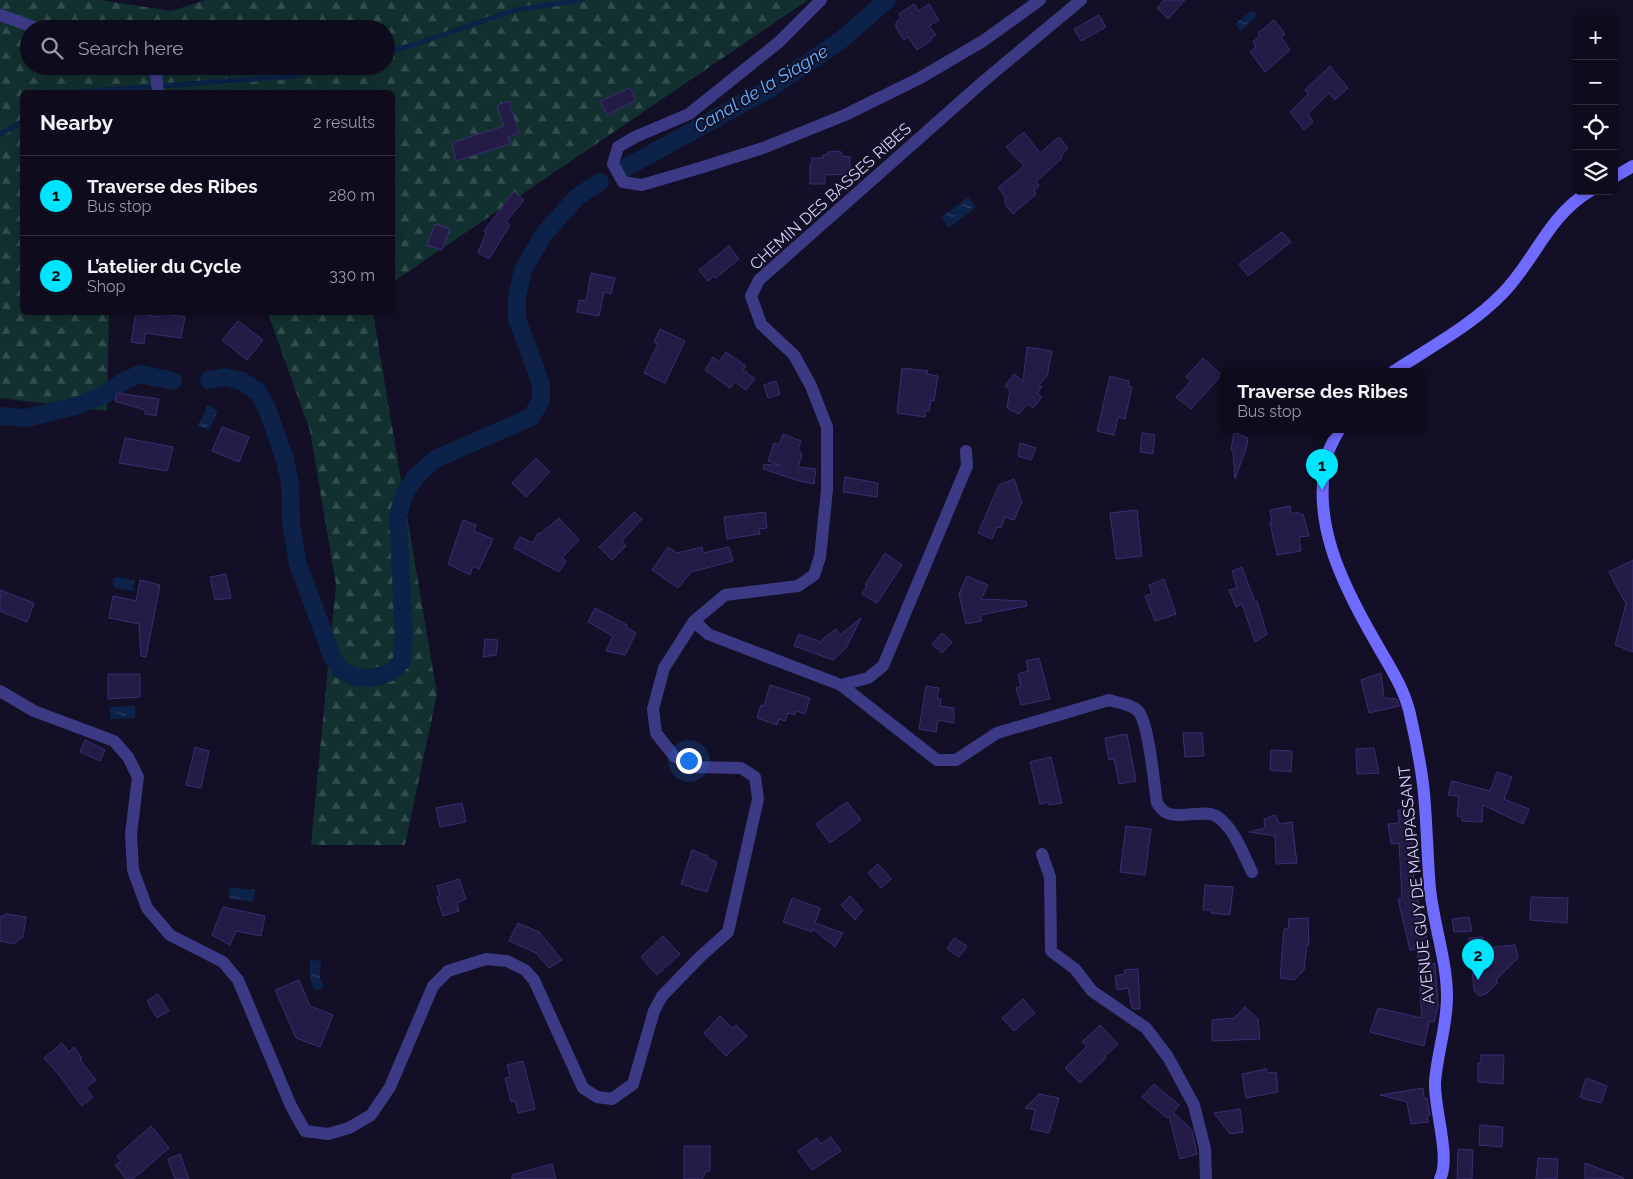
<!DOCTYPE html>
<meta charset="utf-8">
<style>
:root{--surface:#0e0b1c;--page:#171425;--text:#f1f3f6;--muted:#9b9ba3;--line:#2e2b3b;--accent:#00e5ff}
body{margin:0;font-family:Raleway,sans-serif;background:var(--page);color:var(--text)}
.controls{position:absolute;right:15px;top:15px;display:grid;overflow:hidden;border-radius:8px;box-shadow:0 2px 12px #0003}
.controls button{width:45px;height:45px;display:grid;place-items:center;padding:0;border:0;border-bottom:1px solid var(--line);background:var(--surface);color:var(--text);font:25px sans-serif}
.you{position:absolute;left:688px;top:760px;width:18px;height:18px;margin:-12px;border:4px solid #fff;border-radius:50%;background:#1a73e8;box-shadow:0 0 0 8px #1a73e833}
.badge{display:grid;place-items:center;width:32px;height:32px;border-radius:50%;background:var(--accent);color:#111;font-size:16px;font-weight:700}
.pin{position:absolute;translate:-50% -41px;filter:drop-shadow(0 1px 2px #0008)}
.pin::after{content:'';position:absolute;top:26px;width:18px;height:15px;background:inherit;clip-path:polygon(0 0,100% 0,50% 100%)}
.popup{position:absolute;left:1220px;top:368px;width:205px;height:65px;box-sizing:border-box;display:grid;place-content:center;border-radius:8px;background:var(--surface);filter:drop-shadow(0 1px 4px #0005);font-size:16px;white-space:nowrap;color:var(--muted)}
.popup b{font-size:19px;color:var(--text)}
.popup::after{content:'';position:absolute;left:50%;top:100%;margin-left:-10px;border:10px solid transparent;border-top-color:var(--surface)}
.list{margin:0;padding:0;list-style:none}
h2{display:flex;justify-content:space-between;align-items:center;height:65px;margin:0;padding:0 20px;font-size:21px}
h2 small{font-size:16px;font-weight:400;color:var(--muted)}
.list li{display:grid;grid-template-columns:32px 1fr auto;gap:15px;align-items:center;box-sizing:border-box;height:80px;padding:0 20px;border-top:1px solid var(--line)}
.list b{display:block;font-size:19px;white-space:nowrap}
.list p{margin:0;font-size:16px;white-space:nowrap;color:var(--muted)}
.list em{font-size:16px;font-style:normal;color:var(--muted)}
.icon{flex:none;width:28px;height:28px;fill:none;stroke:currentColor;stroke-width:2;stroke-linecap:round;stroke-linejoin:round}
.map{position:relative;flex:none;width:1633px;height:1179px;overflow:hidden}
.search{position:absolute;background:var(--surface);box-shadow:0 2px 12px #0003;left:20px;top:20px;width:375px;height:55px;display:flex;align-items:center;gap:12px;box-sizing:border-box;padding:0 18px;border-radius:28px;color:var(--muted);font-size:19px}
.panel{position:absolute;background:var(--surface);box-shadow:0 2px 12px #0003;left:20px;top:90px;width:375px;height:225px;border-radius:8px}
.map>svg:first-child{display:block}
.forest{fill:url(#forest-firs);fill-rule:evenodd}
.water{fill:url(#water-ripples)}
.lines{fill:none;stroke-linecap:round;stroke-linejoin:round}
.stream{stroke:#0c2248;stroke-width:5}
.canal{stroke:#0c2248;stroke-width:18}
.building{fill:#241b47;stroke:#3b2d73}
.street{stroke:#3d3a85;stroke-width:12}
.secondary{stroke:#6f6bff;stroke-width:12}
.labels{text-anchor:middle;stroke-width:4;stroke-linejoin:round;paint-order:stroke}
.street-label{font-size:16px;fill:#d9d4ff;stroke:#130f26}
.water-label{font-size:18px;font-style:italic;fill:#62b6ff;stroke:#130f26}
</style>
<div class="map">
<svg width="1633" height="1179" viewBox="0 0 1633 1179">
<defs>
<pattern id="forest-firs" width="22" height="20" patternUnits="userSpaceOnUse" patternTransform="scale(1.25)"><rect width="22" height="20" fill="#12302f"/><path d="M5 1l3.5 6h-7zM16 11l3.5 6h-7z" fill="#344d4e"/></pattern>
<pattern id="water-ripples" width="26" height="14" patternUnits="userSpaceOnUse" patternTransform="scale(1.25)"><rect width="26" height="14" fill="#0c2248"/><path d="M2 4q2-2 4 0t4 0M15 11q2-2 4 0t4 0" fill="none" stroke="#2f4163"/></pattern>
</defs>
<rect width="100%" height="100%" fill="#130f26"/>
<path class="forest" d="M0 0H100L171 11 206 0H808L393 282 392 92H22V312L109 313 107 411 0 398ZM29 29H386V66H29Z
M268 313H373L437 694 405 845H311L336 584 310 431Z"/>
<path class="water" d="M1251 11 1255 13 1256 17 1240 31 1235 24Z
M968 197 976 207 949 228 941 218Z
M208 405 218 410 209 431 198 426Z
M117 577 134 580 133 591 115 588 113 585 114 578Z
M135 706V718L110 719V707Z
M230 887 255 890 253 902 228 898Z
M310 960 321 961 320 978 324 987 315 991 310 979Z"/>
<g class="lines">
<path class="stream" d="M386 52 413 45 515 10 581 0
M76 92 296 76 334 66
M0 134 22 122"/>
<path class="canal" d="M627 167 769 89 840 41 887 0
M209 380 225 377 242 381 258 392 268 411 285 460 290 483 291 524 298 564 332 656 341 670 356 677 373 678 391 672 402 661 404 635 398 516 404 495 416 476 436 459 531 417 541 401V384L517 319V297L523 270 544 234 577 197 600 182
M0 416 26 418 76 406 106 394 124 381 140 374 173 381"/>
</g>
<path class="building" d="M1164 0H1185L1168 19 1157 8Z
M914 4 919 11 929 4 939 20 929 26 936 35 931 38 932 40 917 50 908 37 904 40 896 28V22L901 18 899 14Z
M1099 15 1106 27 1081 41 1074 29Z
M1274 20 1285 34 1281 37 1290 50 1265 72 1250 52 1256 47 1253 42 1260 35 1258 33Z
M1330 66 1348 88 1335 100 1329 93 1308 114 1313 122 1304 130 1290 112 1308 94 1305 90Z
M630 88 636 100 607 115 600 101Z
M509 101 519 133 508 137 510 144 456 161 452 143 504 126 497 105Z
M1024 132 1040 153 1059 137 1068 148 1061 156 1062 158 1036 182 1039 186 1034 191 1036 194 1013 214 1005 204V197L998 188 1024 166 1006 147Z
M840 151 843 156 850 157V174L825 175V184H810V164H812V158H823V155L828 154V152Z
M514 191 524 200 506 222 510 225 489 259 478 253 486 233 484 231Z
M435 224 450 229 442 250 427 245Z
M1282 232 1291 242 1248 276 1239 264Z
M729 246 739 259 716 278 714 276 708 281 699 270Z
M591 273 615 278 611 294 604 292 599 316 577 312 579 300 586 301Z
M136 313 159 317V313L185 317 181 338 145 333 144 344 131 342Z
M238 321 263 340 247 360 222 340Z
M660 329 685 341 665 383 644 373 658 344 654 342Z
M1027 347 1052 351 1047 376 1039 385 1042 387 1037 393 1042 397 1033 408 1028 404 1019 414 1007 408 1010 390 1005 386 1014 374 1023 381Z
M726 352 746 366 743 370 755 379 746 390 735 382 730 388 705 370 713 357 719 362Z
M1203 358 1222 375 1191 409 1176 397 1191 381 1186 377Z
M902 368 928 371 927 374 938 376 934 401 931 400 929 411 926 410 925 417 897 413Z
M1110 376 1129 381 1128 386 1132 387 1125 419 1118 417 1114 435 1097 431Z
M776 381 780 394 768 398 764 385Z
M117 393 159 399 156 416 145 414V410L115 401Z
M222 427 249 437 239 462 212 451Z
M1234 432 1248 438 1247 443H1248L1235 479 1233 451 1231 450Z
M1142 433 1155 435 1153 454 1140 452Z
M783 434 801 441 798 448 802 455 798 467 816 469 814 484 799 481 763 469 764 464 780 466 768 461 774 443 779 445Z
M125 438 173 447 167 471 119 463Z
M1020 443 1036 448 1031 460 1018 456Z
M536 458 550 472 526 497 512 483Z
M845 477 878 483 877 497 843 492Z
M1014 479 1022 502 1014 520 1005 517 1001 528 997 527 992 539 978 533 999 485Z
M1290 506 1291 514 1298 512 1299 514H1303L1309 536 1299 537 1301 551 1277 555 1270 523H1272L1270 510Z
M1137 510 1142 556 1116 559 1110 513Z
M634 512 642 519 622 541 626 546 612 560 599 547Z
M765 512 767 528 759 529 760 534 727 539 724 517Z
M559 518 579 540 562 558 566 561 559 572 514 548 520 537 533 543 538 533 540 534Z
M463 520 476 525 474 531 493 539 479 569 473 566 470 575 448 564Z
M668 547 677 553 702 547 703 553 729 547 733 561 691 572 678 588 652 570Z
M885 553 902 565 877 603 862 594 867 586 865 585Z
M1633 560V652L1615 645 1626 604 1609 572Z
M1242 567 1255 602 1257 601 1267 634 1255 642 1242 604 1236 607 1229 590 1237 588 1232 571Z
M226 574 231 598 215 600 210 577Z
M967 576 988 585 981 599 1026 601 1027 606 980 615 982 621 966 624 959 594Z
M1164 579 1176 614 1155 621 1145 596 1152 594 1149 585Z
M140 580 160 585 146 657 141 656 139 624 109 618 113 596 136 601Z
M0 590 34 603 27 622 0 611Z
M595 608 627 625 626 627 636 633 625 655 606 651 613 636 588 622Z
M861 618 846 648 833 660 794 646 799 634 821 642 824 638 836 629 840 635Z
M942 633 952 642 942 653 932 644Z
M485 639 498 640 496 655 483 657Z
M1039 658 1050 699 1021 705 1016 688 1021 686 1018 674 1028 671 1026 661Z
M1381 673 1384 698 1397 699 1399 706 1369 713 1361 680Z
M108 674H140V697L108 699Z
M770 685 810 698 805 714 796 711 795 715 788 713 785 721 779 719 777 725 757 718 761 705 764 706Z
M926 686 939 688 937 699H941L940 706 954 708V723L938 720 936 732 919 729Z
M1183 733H1202L1204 756 1185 757Z
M1127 734 1136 781 1119 784 1114 759 1109 760 1105 738Z
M85 740 105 750 100 761 80 752Z
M195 747 209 751 201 788 186 785Z
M1374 748 1379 773 1357 774 1356 749Z
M1271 750 1292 751 1291 772 1270 770Z
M1051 757 1062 803 1049 805 1048 802 1040 804 1030 762Z
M1497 772 1512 777 1504 799 1529 809 1523 824 1483 805 1482 822 1462 821V817L1457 816 1459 796 1448 795 1452 781 1490 791Z
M847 802 861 820 830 843 816 824Z
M462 803 466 822 440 827 436 808Z
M1412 808 1414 821 1411 822 1414 882 1432 964 1435 963 1438 1006 1434 1022H1429L1424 1046 1370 1032 1378 1008 1422 1018 1417 949 1410 950 1398 899H1402L1399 843 1391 844 1388 824 1399 823 1398 810Z
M1275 815 1280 824 1292 822 1297 863 1276 864 1275 836 1249 832 1265 828 1264 819Z
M1126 826 1151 829 1145 875 1120 872Z
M692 850 708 856 707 858 717 862 707 892 681 884Z
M878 864 891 879 881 888 868 873Z
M459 879 466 899 457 903 459 911 443 916 437 897 440 895 437 886Z
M1205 885 1233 887 1230 915 1211 913V910H1203Z
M850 896 863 910 855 920 841 905Z
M1531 897 1568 898 1567 923 1530 920Z
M792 898 820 908 815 923 843 933 835 947 813 929 812 932 783 922Z
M223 907 265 916 261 936 236 931 230 945 212 935Z
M7 914 26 917 23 937 13 944 0 941V917Z
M1469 917 1472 931 1454 932 1452 919Z
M1308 918 1309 945H1307L1304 970 1294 980 1280 978 1284 929 1289 928 1288 919Z
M518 923 539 932 562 960 549 968 536 953 509 941Z
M663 936 680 954 657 975 641 957Z
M1483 937 1484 948 1515 945 1518 958 1496 980 1498 982 1486 994 1479 996 1474 990 1469 938Z
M954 938 967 946 959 957 947 949Z
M1138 969 1140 1009H1133L1132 1008 1128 988 1117 990 1115 976 1125 974 1124 970Z
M299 980 310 1006 333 1015 320 1047 296 1038 275 990Z
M158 994 169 1011 157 1018 147 1001Z
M1023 999 1035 1013 1014 1031 1002 1018Z
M1245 1007 1258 1019 1260 1039 1212 1041V1020L1234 1018Z
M720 1016 732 1028 736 1025 747 1036 726 1056 704 1033Z
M1100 1025 1118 1044 1105 1056 1106 1058 1080 1083 1065 1068 1087 1046 1082 1042Z
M62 1043 69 1052 74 1047 82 1058 80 1060 96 1080 86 1088 93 1097 82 1106 60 1076 44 1058Z
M1481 1055H1504L1503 1084 1478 1082V1063H1481Z
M523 1061 535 1109 518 1113 515 1101 511 1102 505 1078 510 1077 507 1065Z
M1266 1069 1267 1073 1276 1072 1278 1092 1246 1098 1242 1074Z
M1586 1078 1607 1086 1601 1103 1585 1099 1580 1097Z
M1154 1084 1179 1105 1173 1112 1192 1130 1197 1154 1180 1159 1169 1116 1167 1118 1142 1097Z
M1423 1088 1424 1098H1427L1430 1115 1427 1116 1428 1122 1411 1124 1407 1102 1380 1095Z
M1039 1094 1059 1098 1049 1133 1031 1129 1035 1110 1025 1108Z
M1240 1109 1243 1132 1230 1134 1214 1113Z
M1480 1125 1503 1127 1502 1147 1479 1145Z
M151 1126 169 1148 133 1179H126L115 1165 121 1161 117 1156Z
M831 1137 841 1151 812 1170 798 1151 817 1138 821 1144Z
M684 1146H710V1171H706L702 1179H684Z
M1458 1149 1473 1150 1472 1179H1457Z
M180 1154 189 1179H175L168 1159Z
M1538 1158 1558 1159 1557 1179H1536Z
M1585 1163 1624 1178 1623 1179H1585Z
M552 1164 556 1179H512V1175Z"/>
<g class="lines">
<path class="street" d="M821 0 779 42 689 114 635 137 618 147 613 164 623 182 642 185 703 167 763 148 845 115 920 78 983 41 1040 0
M0 15 39 29
M155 66 158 92
M694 621 708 634 841 685 868 678 883 666 967 466 966 451
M841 685 937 760H956L997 733 1109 700C1118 703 1131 704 1138 711 1149 722 1154 785 1157 803 1159 806 1162 810 1165 812 1178 820 1204 809 1216 816 1234 827 1243 854 1252 872
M0 691 34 711 114 741 128 757 138 777 131 834 133 870 147 908 170 935 223 962 238 980 291 1106 305 1131 328 1134 349 1128 371 1115 390 1087 433 986 448 971 486 959 507 961 525 970 534 980 583 1088 597 1097 612 1099 633 1084 654 1011 662 996 701 956 728 932 758 799 755 777 741 768 694 767 674 756 656 733 653 709 664 668 694 621 725 595 798 586 814 575 820 557 827 490V427L811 386 794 355 761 324 751 296 759 280 985 80 1081 0
M1042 854 1050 877 1051 951 1075 969 1092 991 1146 1028 1168 1057 1194 1105 1205 1149 1206 1179"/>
<path class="secondary" d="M1614 177 1633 166
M1394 371C1431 347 1472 325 1503 293 1535 260 1549 215 1590 191
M1340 429C1336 435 1332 443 1329 450 1308 517 1342 584 1375 641 1389 666 1406 690 1411 719 1416 740 1420 762 1423 784 1427 819 1427 854 1430 889 1434 926 1447 961 1447 997 1447 1026 1437 1054 1435 1082 1434 1109 1451 1157 1440 1179"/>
</g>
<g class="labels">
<g class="street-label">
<text transform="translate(830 196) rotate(-42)" y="6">CHEMIN DES BASSES RIBES</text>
<text transform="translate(1416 885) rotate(-96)" y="6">AVENUE GUY DE MAUPASSANT</text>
</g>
<g class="water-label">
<text transform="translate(761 89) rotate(-31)" y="6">Canal de la Siagne</text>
</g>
</g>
</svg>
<div class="controls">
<button>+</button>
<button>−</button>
<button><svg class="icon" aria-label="locate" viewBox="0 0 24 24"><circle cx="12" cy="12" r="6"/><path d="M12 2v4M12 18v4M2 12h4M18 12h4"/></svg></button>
<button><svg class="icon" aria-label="layers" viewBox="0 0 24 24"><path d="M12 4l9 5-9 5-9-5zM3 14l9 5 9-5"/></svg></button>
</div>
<div class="you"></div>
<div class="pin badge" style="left:1322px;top:490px">1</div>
<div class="popup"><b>Traverse des Ribes</b>Bus stop</div>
<div class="pin badge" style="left:1478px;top:980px">2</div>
<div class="search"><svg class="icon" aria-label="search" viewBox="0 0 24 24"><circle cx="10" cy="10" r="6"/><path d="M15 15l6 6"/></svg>Search here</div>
<section class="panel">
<h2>Nearby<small>2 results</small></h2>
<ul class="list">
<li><span class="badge">1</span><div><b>Traverse des Ribes</b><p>Bus stop</p></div><em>280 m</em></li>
<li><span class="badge">2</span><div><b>L’atelier du Cycle</b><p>Shop</p></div><em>330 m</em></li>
</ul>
</section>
</div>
